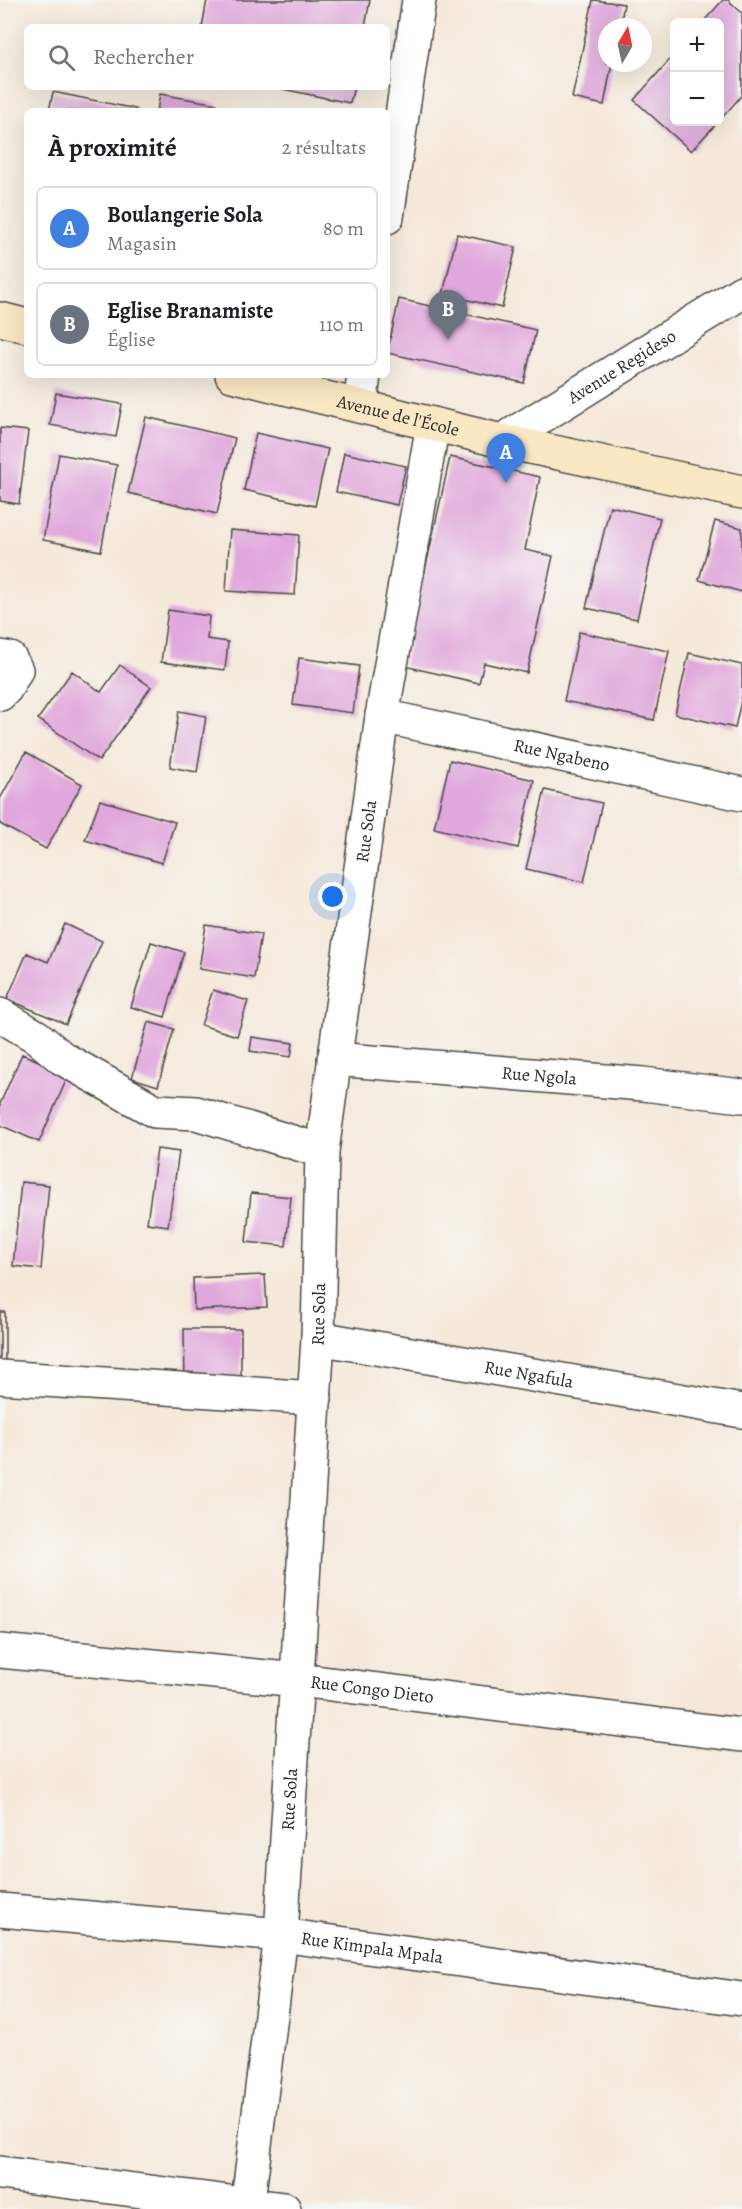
<!DOCTYPE html>
<html lang="fr">
<meta charset="utf-8">
<style>
:root{--surface:#fff;--page:#f6f6f6;--text:#202124;--muted:#757577;--line:#e0e0e0;--accent:#0f766e}
body{margin:0;font-family:Alegreya,serif;background:var(--page);color:var(--text)}
.controls{position:absolute;right:18px;top:18px;display:grid;overflow:hidden;border-radius:9px;box-shadow:0 6px 24px #0002}
.controls button{width:54px;height:54px;display:grid;place-items:center;padding:0;border:0;border-bottom:2px solid var(--line);background:var(--surface);color:var(--text);font:30px sans-serif}
.compass{position:absolute;left:598px;top:18px;width:54px;height:54px;border-radius:50%;background:var(--surface);box-shadow:0 6px 24px #0002;rotate:9deg}
.you{position:absolute;left:333px;top:897px;width:21px;height:21px;margin:-15px;border:4px solid #fff;border-radius:50%;background:#1a73e8;box-shadow:0 0 0 9px #1a73e833}
.badge{display:grid;place-items:center;width:39px;height:39px;border-radius:50%;background:var(--accent);color:#fff;font-size:20px;font-weight:700}
.pin{position:absolute;translate:-50% -50px;filter:drop-shadow(0 2px 3px #0008)}
.pin::after{content:'';position:absolute;top:32px;width:21px;height:18px;background:inherit;clip-path:polygon(0 0,100% 0,50% 100%)}
.list{margin:0;padding:0;list-style:none}
h2{display:flex;justify-content:space-between;align-items:center;height:78px;margin:0;padding:0 24px;font-size:26px}
h2 small{font-size:20px;font-weight:400;color:var(--muted)}
.list li{display:grid;grid-template-columns:39px 1fr auto;gap:18px;align-items:center;box-sizing:border-box;height:84px;margin:0 12px 12px;padding:0 12px;border:2px solid var(--line);border-radius:9px}
.list b{display:block;font-size:22px;white-space:nowrap}
.list p{margin:0;font-size:20px;white-space:nowrap;color:var(--muted)}
.list em{font-size:20px;font-style:normal;color:var(--muted)}
.icon{flex:none;width:33px;height:33px;fill:none;stroke:currentColor;stroke-width:2;stroke-linecap:round;stroke-linejoin:round}
.map{position:relative;flex:none;width:742px;height:2209px;overflow:hidden}
.search{position:absolute;background:var(--surface);box-shadow:0 6px 24px #0002;left:24px;top:24px;width:366px;height:66px;display:flex;align-items:center;gap:15px;box-sizing:border-box;padding:0 21px;border-radius:9px;color:var(--muted);font-size:22px}
.panel{position:absolute;background:var(--surface);box-shadow:0 6px 24px #0002;left:24px;top:108px;width:366px;height:270px;border-radius:9px}
.map>svg:first-child{display:block}
.building{fill:#e0a7dc}
.lines{fill:none;stroke-linecap:round;stroke-linejoin:round}
.minor-casing{stroke:#494845;stroke-width:36}
.secondary-casing{stroke:#494845;stroke-width:36}
.minor{stroke:#fff;stroke-width:33}
.secondary{stroke:#fae7c3;stroke-width:33}
.labels{text-anchor:middle;stroke-width:4.5;stroke-linejoin:round;paint-order:stroke}
.street-label{font-size:18px;fill:#2b2b2b;stroke:#f6f6f2}
</style>
<div class="map">
<svg width="742" height="2209" viewBox="0 0 742 2209">
<rect width="100%" height="100%" fill="#f6f6f2"/>
<filter id="ink" filterUnits="userSpaceOnUse"><feTurbulence type="fractalNoise" baseFrequency=".0167" numOctaves="2"/><feDisplacementMap in="SourceGraphic" scale="12" xChannelSelector="R" yChannelSelector="G"/><feConvolveMatrix kernelMatrix="1 2 1 2 8 2 1 2 1" color-interpolation-filters="sRGB"/></filter>
<filter id="wash" filterUnits="userSpaceOnUse"><feTurbulence type="fractalNoise" baseFrequency=".008" numOctaves="4" result="noise"/><feDisplacementMap in="SourceGraphic" scale="24" xChannelSelector="R" yChannelSelector="G"/><feGaussianBlur stdDeviation="1.35" result="paint"/><feColorMatrix in="noise" values="0 0 0 0 0 0 0 0 0 0 0 0 0 0 0 0 0 1.4 0 .05"/><feComposite in="paint" operator="in"/></filter>
<g filter="url(#wash)">
<rect width="100%" height="100%" fill="#f5e9da"/>
<g id="blocks">
<path class="building" d="M207 0H370L365 27H202Z
M593 0 624 4 620 27H607V63H612L604 105 572 98Z
M723 0H728L742 13V95L720 120V22H703Z
M674 55V122H718L691 151 634 100Z
M273 87H354L350 103Z
M53 92 136 109V111H49Z
M160 94 217 104 216 111H157Z
M457 234 516 247 502 308 443 294Z
M399 299 536 330 524 383 387 353Z
M56 393 122 404 116 437 50 425Z
M146 417 235 438 217 514 128 493Z
M0 428 28 431 19 504 0 501Z
M256 433 328 449 315 506 244 490Z
M344 453 406 466 397 505 336 492Z
M59 454 117 465 101 551 43 540Z
M450 457 540 477 525 550 553 556 527 673 484 663 479 683 404 666Z
M610 506 660 518 637 619 586 608Z
M715 521 742 528V592L699 580Z
M230 530 299 535 295 595 226 591Z
M168 610 209 616 207 639 228 642 225 670 161 662Z
M579 632 669 651 654 720 564 701Z
M689 653 742 665V696L735 728 675 714Z
M299 658 359 666 353 713 293 705Z
M120 665 151 687 99 761 38 719 72 671 101 692Z
M179 711 206 716 197 772 170 767Z
M26 752 82 784 46 849 0 824V799Z
M450 760 534 780 518 848 434 828Z
M545 790 602 803 584 882 526 869Z
M100 800 175 822 162 863 85 840Z
M65 924 102 941 66 1024 7 999 27 953 48 962Z
M206 925 261 934 254 978 199 969Z
M151 942 184 952 165 1017 131 1007Z
M213 990 248 1001 237 1036 201 1025Z
M148 1022 174 1029 158 1086 132 1078Z
M252 1037 293 1043 291 1057 250 1051Z
M22 1054 69 1074 39 1142 0 1125V1104Z
M157 1149 179 1152 168 1226 147 1223Z
M21 1182 49 1185 41 1269 13 1266Z
M251 1193 291 1197 286 1246 246 1242Z
M265 1275 267 1307 194 1310 193 1278Z
M0 1312H5V1365H0Z
M184 1329H241V1383L185 1384Z"/>
</g>
</g>
<g filter="url(#ink)">
<use href="#blocks" fill-opacity="0" stroke="#494845" stroke-width="1.5"/>
<g class="lines">
<g class="minor-casing">
<g id="minor">
<path d="M387 217 419 0"/>
<path d="M360 406 364 375"/>
<path id="s1" d="M502 441 742 292"/>
<path d="M0 657 10 659 16 670 6 688 0 694"/>
<path id="s2" d="M382 716 742 794"/>
<path d="M0 1015 37 1037 62 1058 155 1111 196 1113 322 1151"/>
<path id="s3" d="M334 1059 643 1084 742 1096"/>
<path id="s4" d="M318 1338 742 1411"/>
<path d="M0 1377 315 1398"/>
<path id="s5" d="M0 1651 298 1680 742 1735"/>
<path id="s6" d="M0 1910 281 1935 742 1999"/>
<path d="M0 2173 284 2209"/>
<path id="s7" d="M247 2209 281 1935 318 1338 322 1151 382 716 433 424"/>
</g>
</g>
<g class="secondary-casing">
<g id="secondary">
<path d="M0 319 27 326"/>
<path id="s8" d="M232 375 502 441 742 492"/>
</g>
</g>
<use href="#minor" class="minor"/>
<use href="#secondary" class="secondary"/>
</g>
</g>
<g class="labels">
<g class="street-label">
<text dy="6" stroke="none"><textPath href="#s1" startOffset="141">Avenue Regideso</textPath></text>
<text dy="6" stroke="none"><textPath href="#s8" startOffset="171">Avenue de l'École</textPath></text>
<text dy="6" stroke="none"><textPath href="#s2" startOffset="184">Rue Ngabeno</textPath></text>
<text dy="6" stroke="none"><textPath href="#s7" startOffset="1384">Rue Sola</textPath></text>
<text dy="6" stroke="none"><textPath href="#s3" startOffset="206">Rue Ngola</textPath></text>
<text dy="6" stroke="none"><textPath href="#s7" startOffset="898">Rue Sola</textPath></text>
<text dy="6" stroke="none"><textPath href="#s4" startOffset="214">Rue Ngafula</textPath></text>
<text dy="6" stroke="none"><textPath href="#s5" startOffset="374">Rue Congo Dieto</textPath></text>
<text dy="6" stroke="none"><textPath href="#s7" startOffset="412">Rue Sola</textPath></text>
<text dy="6" stroke="none"><textPath href="#s6" startOffset="374">Rue Kimpala Mpala</textPath></text>
</g>
</g>
</svg>
<div class="controls">
<button>+</button>
<button>−</button>
</div>
<svg class="compass" viewBox="-18 -18 36 36"><path d="M0-13l5 13h-10z" fill="#e53935"/><path d="M0 13l5-13h-10z" fill="#757577"/></svg>
<div class="you"></div>
<div class="pin badge" style="left:506px;top:483px;background:#3f7fe0">A</div>
<div class="pin badge" style="left:448px;top:340px;background:#6b7280">B</div>
<div class="search"><svg class="icon" aria-label="search" viewBox="0 0 24 24"><circle cx="10" cy="10" r="6"/><path d="M15 15l6 6"/></svg>Rechercher</div>
<section class="panel">
<h2>À proximité<small>2 résultats</small></h2>
<ul class="list">
<li><span class="badge" style="background:#3f7fe0">A</span><div><b>Boulangerie Sola</b><p>Magasin</p></div><em>80 m</em></li>
<li><span class="badge" style="background:#6b7280">B</span><div><b>Eglise Branamiste</b><p>Église</p></div><em>110 m</em></li>
</ul>
</section>
</div>
